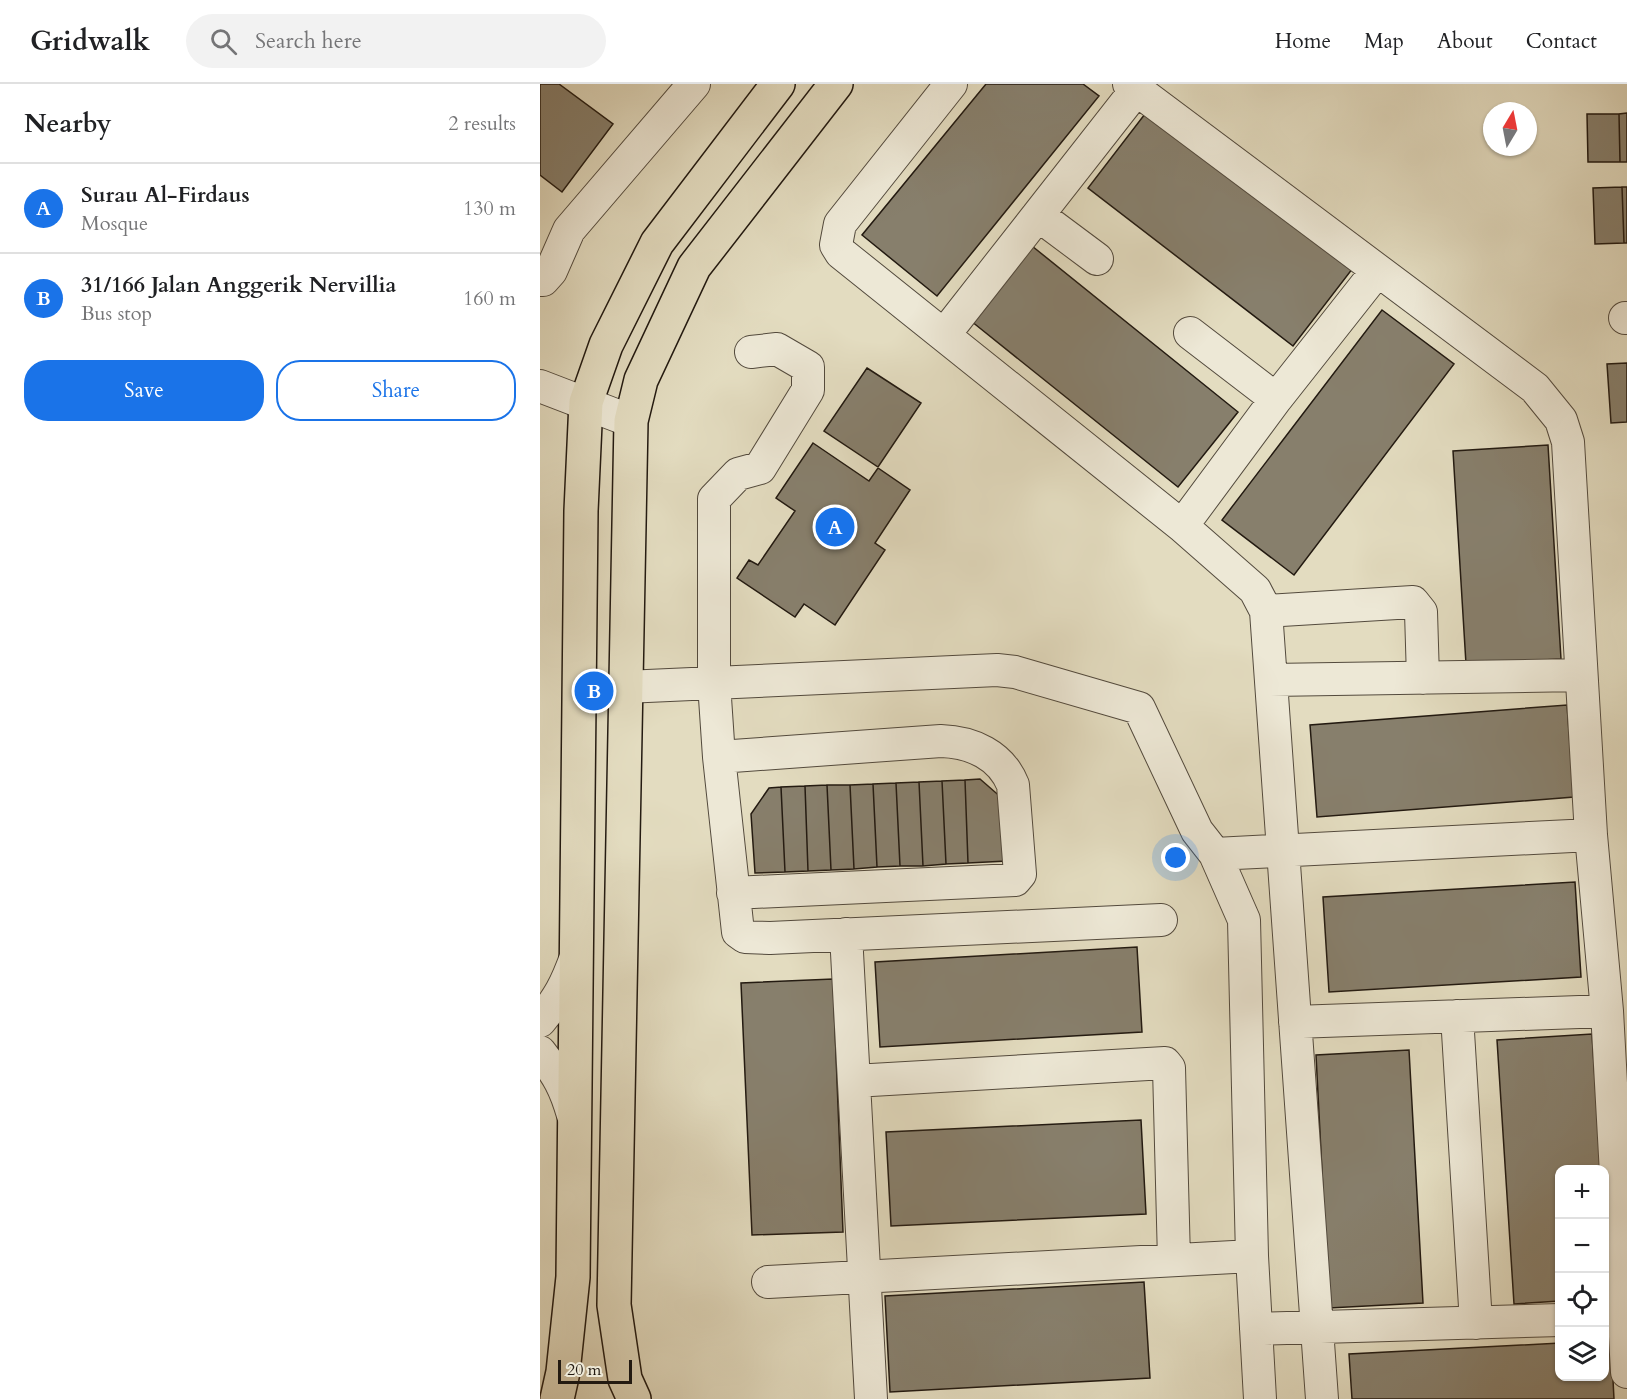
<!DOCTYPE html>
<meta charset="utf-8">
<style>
:root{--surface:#fff;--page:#f2f2f2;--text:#202124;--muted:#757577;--line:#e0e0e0;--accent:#1a73e8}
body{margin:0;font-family:Cardo,serif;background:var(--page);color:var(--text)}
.controls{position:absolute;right:18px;bottom:18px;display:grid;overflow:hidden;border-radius:12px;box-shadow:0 2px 4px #0004}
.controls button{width:54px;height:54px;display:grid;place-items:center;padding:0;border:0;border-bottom:2px solid var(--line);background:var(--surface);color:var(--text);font:30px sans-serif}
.compass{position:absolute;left:943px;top:18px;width:54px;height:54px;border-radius:50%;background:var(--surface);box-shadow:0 2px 4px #0004;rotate:10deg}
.scale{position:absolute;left:18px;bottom:15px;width:74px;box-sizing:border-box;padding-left:6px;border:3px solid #231a11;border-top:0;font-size:16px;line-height:21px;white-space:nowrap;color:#231a11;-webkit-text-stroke:4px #ede8d6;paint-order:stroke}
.you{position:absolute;left:636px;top:774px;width:21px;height:21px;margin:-15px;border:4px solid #fff;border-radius:50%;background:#1a73e8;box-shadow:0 0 0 9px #1a73e833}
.badge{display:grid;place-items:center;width:39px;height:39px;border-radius:50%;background:var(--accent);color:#fff;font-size:20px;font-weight:700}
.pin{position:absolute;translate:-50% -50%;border:3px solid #fff;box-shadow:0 2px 6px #0006}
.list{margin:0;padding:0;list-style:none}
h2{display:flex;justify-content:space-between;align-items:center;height:78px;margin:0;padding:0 24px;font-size:26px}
h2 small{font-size:20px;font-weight:400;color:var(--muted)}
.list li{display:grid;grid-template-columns:39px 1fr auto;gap:18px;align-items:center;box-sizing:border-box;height:90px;padding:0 24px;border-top:2px solid var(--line)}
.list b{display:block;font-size:22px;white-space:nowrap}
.list p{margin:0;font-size:20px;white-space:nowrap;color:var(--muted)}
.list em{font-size:20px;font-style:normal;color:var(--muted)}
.actions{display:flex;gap:12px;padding:18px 24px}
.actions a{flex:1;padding:14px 0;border:2px solid var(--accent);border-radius:24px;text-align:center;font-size:21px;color:var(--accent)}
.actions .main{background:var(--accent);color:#fff}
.icon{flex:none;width:33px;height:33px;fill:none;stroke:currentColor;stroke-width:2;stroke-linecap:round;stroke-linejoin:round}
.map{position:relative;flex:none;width:1087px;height:1315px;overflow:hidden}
header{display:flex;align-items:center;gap:36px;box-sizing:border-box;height:84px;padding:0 30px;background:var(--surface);border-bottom:2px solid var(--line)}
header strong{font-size:28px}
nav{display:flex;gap:33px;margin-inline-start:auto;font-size:21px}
.search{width:420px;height:54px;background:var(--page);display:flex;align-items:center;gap:15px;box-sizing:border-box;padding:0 21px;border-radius:33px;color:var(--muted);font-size:22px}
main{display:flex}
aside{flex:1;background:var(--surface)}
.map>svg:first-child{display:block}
.building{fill:#877f6c;stroke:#231a11;stroke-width:1.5}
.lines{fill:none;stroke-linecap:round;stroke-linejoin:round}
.minor-casing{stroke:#534a3d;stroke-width:34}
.major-casing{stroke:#231a11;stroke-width:36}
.minor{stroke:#ede8d6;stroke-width:32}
.major{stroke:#e3dcc0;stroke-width:33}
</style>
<header>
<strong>Gridwalk</strong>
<div class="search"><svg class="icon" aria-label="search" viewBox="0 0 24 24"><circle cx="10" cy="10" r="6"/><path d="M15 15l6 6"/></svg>Search here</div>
<nav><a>Home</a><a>Map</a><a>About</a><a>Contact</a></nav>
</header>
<main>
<aside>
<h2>Nearby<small>2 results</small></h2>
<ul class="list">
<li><span class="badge">A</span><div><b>Surau Al-Firdaus</b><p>Mosque</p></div><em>130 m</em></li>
<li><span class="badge">B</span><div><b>31/166 Jalan Anggerik Nervillia</b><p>Bus stop</p></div><em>160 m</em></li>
</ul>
<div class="actions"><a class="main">Save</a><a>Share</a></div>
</aside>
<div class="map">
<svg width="1087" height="1315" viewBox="0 0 1087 1315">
<rect width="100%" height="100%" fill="#e3dcc0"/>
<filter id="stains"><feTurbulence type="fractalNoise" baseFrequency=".00333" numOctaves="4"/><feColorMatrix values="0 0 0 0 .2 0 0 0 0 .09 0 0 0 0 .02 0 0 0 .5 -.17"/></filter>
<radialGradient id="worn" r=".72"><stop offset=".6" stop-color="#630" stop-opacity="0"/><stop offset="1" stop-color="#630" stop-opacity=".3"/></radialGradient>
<path class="building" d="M0 0H19L73 40 22 108 0 91Z
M446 0H543L559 12 397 212 322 151Z
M608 26 813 184 753 262 548 104Z
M1087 29V78H1080L1079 30Z
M1047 30H1079L1080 78H1048Z
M1082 103H1087V159H1084Z
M1082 103 1084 159 1055 160 1053 104Z
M492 162 698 328 638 403 431 237Z
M842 226 914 280 754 491 682 436Z
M1087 279V338L1071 339 1067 280Z
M327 284 381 319 338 383 284 347Z
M273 359 329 397 338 384 370 406 335 459 345 466 295 541 264 520 255 533 197 494 209 476 218 481 255 427 236 414Z
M1008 361 1021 575 926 580 913 367Z
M1027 621 1034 713 777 733 770 641Z
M440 695 463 715 467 777 428 779 425 696Z
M425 696 428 779 406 780 402 697Z
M402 697 406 780 383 782 379 698Z
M379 698 383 782H360L356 699Z
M356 699 360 782 337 783 333 700Z
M333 700 337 783 314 785 310 701Z
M287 701H310L314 785 291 786Z
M287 701 291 786 268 787 265 702Z
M265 702 268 787 245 788 241 703Z
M241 703 245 788 215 789 211 730 229 704Z
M1035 798 1041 893 789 908 783 813Z
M597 863 602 948 340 963 335 878Z
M293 895 303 1148 212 1151 201 899Z
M1052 950 1061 1086H1020V1217L974 1220 957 956Z
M869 966 883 1219 789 1224 776 971Z
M601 1036 606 1130 351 1142 346 1048Z
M604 1198 610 1294 350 1308 345 1212Z
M1064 1257H1071L1074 1315H812L809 1270 1020 1259V1292H1064Z"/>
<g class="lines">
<g class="minor-casing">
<path id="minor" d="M411 0 300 140 296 161 301 169 642 442 715 506 726 527 782 1315
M589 0 995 304 1021 336 1028 358 1051 751 1067 927 1087 1288
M498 131 557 175
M0 196H3L11 187 29 146 154 0
M1085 234H1087
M650 249 736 315
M404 251 596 6
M211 268 237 265 268 283V306L220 384 198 390 174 415V599L179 673 198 848 205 853 230 854 621 836
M0 302 91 337
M642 442 736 315 837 187
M726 527 873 518 881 528 883 594
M731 596 1041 591
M85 603 457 586 475 588 599 624 657 747 675 770 704 836 712 1172 720 1315
M179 673 401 657C432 658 461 671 473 701L480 790 475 796 193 809
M675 770 1051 751
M306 850 331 1315
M917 932 936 1239
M0 937C19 914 26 901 36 873
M755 938 1067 927
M0 968C18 991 25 1003 33 1031
M314 997 625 979 629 984 634 1176
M228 1198 712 1172
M716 1245 1020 1236"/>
</g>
<g class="major-casing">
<path id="major" d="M17 1315 23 1288 33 1193 41 427 46 318 66 261 117 159 238 0
M94 1315 85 1295 74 1221 91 337 101 296 154 183 296 0"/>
</g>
<use href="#minor" class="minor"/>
<use href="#major" class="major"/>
</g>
<rect width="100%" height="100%" filter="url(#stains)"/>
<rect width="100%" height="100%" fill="url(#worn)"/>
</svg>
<div class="controls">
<button>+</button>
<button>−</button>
<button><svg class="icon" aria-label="locate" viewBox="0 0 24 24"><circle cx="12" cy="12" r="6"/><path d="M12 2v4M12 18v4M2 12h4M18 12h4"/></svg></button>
<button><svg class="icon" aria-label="layers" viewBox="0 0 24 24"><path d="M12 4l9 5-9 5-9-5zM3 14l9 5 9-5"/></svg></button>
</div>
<svg class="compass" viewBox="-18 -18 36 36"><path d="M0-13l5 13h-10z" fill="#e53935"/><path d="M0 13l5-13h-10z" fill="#757577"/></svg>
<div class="scale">20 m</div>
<div class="you"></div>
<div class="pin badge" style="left:295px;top:443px">A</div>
<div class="pin badge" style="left:54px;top:607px">B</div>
</div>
</main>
